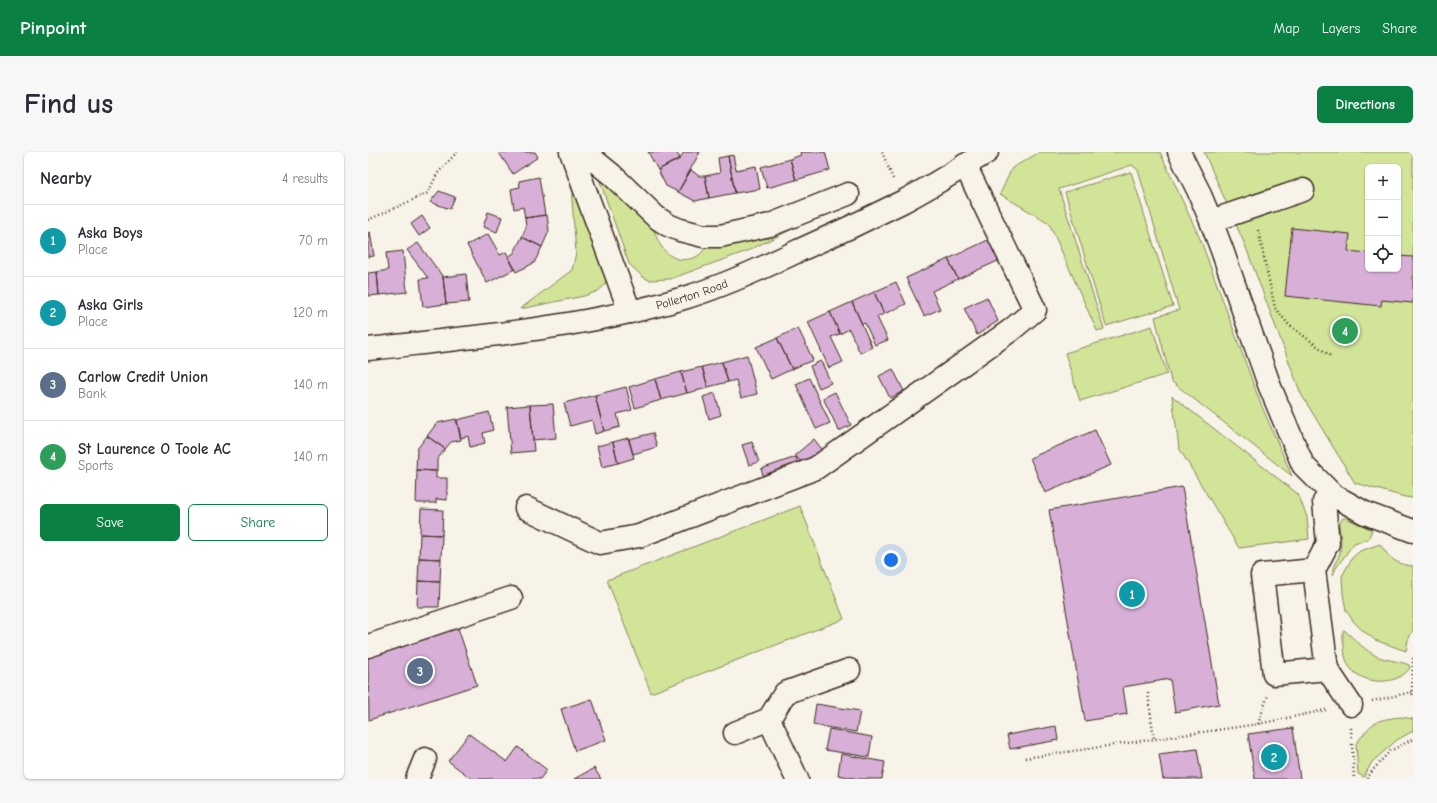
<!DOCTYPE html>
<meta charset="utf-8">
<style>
:root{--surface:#fff;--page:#f7f7f7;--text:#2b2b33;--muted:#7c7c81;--line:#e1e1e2;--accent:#0b8043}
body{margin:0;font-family:"Comic Neue",sans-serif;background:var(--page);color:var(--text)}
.controls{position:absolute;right:12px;top:12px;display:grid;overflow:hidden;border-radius:6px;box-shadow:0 1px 3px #0004}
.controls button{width:36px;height:36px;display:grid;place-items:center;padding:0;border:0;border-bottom:1px solid var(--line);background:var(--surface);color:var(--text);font:20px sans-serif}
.you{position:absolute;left:523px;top:408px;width:14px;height:14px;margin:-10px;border:3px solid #fff;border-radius:50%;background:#1a73e8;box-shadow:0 0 0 6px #1a73e833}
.badge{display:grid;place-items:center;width:26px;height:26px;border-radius:50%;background:var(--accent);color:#fff;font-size:13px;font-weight:700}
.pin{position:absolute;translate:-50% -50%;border:2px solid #fff;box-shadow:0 1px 4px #0006}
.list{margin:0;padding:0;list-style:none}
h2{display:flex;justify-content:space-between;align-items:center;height:52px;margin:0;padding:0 16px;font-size:17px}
h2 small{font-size:13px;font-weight:400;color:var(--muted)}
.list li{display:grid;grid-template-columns:26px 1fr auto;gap:12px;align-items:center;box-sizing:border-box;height:72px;padding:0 16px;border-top:1px solid var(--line)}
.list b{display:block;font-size:15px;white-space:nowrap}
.list p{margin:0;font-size:13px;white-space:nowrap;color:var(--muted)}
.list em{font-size:13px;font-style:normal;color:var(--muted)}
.actions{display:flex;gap:8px;padding:12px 16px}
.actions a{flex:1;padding:9px 0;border:1px solid var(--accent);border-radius:6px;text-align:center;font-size:14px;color:var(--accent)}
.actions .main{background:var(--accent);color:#fff}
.icon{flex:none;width:22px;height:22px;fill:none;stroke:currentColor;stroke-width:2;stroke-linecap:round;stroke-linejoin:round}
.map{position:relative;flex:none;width:1045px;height:627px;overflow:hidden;border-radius:6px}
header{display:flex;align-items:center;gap:24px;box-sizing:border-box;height:56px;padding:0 20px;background:var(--accent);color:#fff}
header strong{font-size:19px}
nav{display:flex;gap:22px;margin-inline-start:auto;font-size:14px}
.intro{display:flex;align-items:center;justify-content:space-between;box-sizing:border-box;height:96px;padding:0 24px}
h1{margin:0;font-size:28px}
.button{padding:10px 18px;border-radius:6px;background:var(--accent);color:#fff;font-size:14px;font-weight:700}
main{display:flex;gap:24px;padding:0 24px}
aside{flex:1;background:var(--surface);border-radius:6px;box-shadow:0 1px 3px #0004}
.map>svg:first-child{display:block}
.green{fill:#d1e498;stroke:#86875b;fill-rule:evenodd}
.building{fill:#d8b0d7;stroke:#3b2a1e}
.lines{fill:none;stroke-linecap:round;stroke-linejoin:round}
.minor-casing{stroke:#3b2a1e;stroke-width:25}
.major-casing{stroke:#3b2a1e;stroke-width:25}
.path{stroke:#3b2a1e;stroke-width:2.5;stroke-dasharray:1 3;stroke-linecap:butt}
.minor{stroke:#f7f3e8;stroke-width:22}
.major{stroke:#f7f3e8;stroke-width:22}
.labels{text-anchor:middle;stroke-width:4;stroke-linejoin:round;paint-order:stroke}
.street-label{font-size:12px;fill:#3b2a1e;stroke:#f7f3e8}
</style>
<header>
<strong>Pinpoint</strong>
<nav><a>Map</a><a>Layers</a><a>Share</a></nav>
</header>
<div class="intro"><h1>Find us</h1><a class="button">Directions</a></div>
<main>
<aside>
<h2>Nearby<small>4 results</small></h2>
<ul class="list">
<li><span class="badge" style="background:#0f9aa8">1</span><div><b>Aska Boys</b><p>Place</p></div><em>70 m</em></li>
<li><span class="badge" style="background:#0f9aa8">2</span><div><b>Aska Girls</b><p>Place</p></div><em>120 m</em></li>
<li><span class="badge" style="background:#5c6f8a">3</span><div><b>Carlow Credit Union</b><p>Bank</p></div><em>140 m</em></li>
<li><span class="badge" style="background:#2e9e5b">4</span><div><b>St Laurence O Toole AC</b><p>Sports</p></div><em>140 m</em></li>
</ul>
<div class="actions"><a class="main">Save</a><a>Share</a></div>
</aside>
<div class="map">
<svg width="1045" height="627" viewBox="0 0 1045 627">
<rect width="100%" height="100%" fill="#f7f3e8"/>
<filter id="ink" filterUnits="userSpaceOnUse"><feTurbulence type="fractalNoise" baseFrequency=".025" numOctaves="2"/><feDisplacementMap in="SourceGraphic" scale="8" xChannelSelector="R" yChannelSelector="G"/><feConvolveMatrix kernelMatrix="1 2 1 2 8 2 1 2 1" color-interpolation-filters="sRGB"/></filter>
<g filter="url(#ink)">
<path class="green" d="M672 0H792L833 89 892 250 924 324 803 229 787 165 811 158 770 18 764 13 691 37 736 177 729 179 681 71 632 42 644 16Z
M836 0H1045V346L1037 345 987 331 933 242 877 93ZM1000 15H1030V117H1000Z
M763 20 805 154 738 174 697 40Z
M230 24 285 73C289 94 303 115 328 105 332 103 336 98 339 94L480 50 379 99 302 127 281 128 275 125 261 112Z
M203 35 210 37 238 115V129L236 134 230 139 216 144 152 157 204 118 208 101Z
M784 174 799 222 712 249 697 201Z
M804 244 930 342 939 365 941 387 871 396 811 296Z
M432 354 476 467 283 541 239 428Z
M975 366H978L1004 378 1000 387 986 391 968 416 965 423C963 412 970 410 972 400 974 390 972 381 971 372Z
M1012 392C1022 407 1027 412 1045 414V478L1040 488 1038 499 1007 488 994 478 985 469 978 458 975 442 974 424 984 406 992 399Z
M976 478C987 487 998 500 1011 505 1021 509 1033 509 1041 513L1042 516C1029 534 997 533 983 517 978 511 976 502 976 494 975 488 974 483 976 478Z
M1033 565 1045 567V579L1029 588 1004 610 996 625 990 622 988 592C1005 570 1005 568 1033 565Z"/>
<path class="building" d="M132 0H167L170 5 145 22 131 1Z
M280 0H308L312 6 290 18Z
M316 0H332L310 40 298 34 290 18 312 7Z
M432 0H457L462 18 428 28 422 7 433 3Z
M365 3 368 18 388 14 392 37 367 41 360 4Z
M360 4 367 41 341 46 337 24 352 21 350 6Z
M422 7 428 28 399 36 393 15Z
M323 18 331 24H337L341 46 327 49 310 40Z
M171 25 177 63 157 66 155 55 146 57 143 37 152 35 151 29Z
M71 39 87 45 82 57 62 50Z
M120 60 134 65 129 80 115 75Z
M179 63 181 79 174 95 154 85 158 75 157 66Z
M54 64 62 76 51 84 43 72Z
M924 76 982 82 980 99 1000 101V117H1030V104L1045 105V151L1014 148 1013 154 917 144Z
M2 80 6 104 0 105V81Z
M120 82 132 103 138 100 147 117 119 131 99 93Z
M154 85 174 95 166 111 148 120 140 105 146 101Z
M622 87 632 108 590 127 580 107Z
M50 91 75 125 78 152 55 155 52 127 60 126 39 98Z
M35 99 39 140 11 143 9 120 20 118 18 101Z
M580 107 590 127 564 139 572 157 556 164 538 126Z
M9 120 11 143 0 144V121Z
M98 122 101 150 78 152 75 125Z
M528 130 538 152 516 162 506 140Z
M506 140 516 162 509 165 520 188 507 193 497 171 494 172 484 150Z
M619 145 630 169 609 183 596 156Z
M484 150 504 195 492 201 481 177 472 182 462 160Z
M462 160 472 182 463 185 475 210 461 216 440 170Z
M430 176 445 208 424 217 409 186Z
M409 186 424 217 403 227 388 195Z
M379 203 389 242 373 246 368 228 360 230 354 210Z
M453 209 463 231 451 236 442 214Z
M354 210 360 230 340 235 334 215Z
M334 215 340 236 319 241 313 220Z
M525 217 536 239 522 246 511 224Z
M313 220 319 241 293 248 287 227Z
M441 226 462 271 448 277 428 232Z
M287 227 293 248 267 256 261 235Z
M258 235 264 258 249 262 252 275 236 279 227 243Z
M467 240 483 273 471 279 455 246Z
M347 241 353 263 341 267 335 245Z
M227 243 236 279 227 282 224 268 202 274 196 251Z
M185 252 188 286 165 288 162 253Z
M162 253 166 299 143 301 139 255Z
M121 260 125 278 115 281 117 291 102 295 100 284 93 286 89 268Z
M88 267 93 288 83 290 77 297 59 284 69 271Z
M727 278 743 313 677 341 662 306Z
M285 281 289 295 265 302 261 287Z
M59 284 77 297 69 308V319L48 318 49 297Z
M260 286 266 306 250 311 245 290Z
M446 287 456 300 437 315 427 303Z
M245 290 250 311 234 315 229 294Z
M384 290 391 310 381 313 374 293Z
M428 305 432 317 397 329 393 317Z
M49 318 68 319V326H79V348L68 347V351H48Z
M814 335 851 552 807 560 802 527 755 535 759 562 717 569 681 358Z
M53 357 75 358 74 383 52 382Z
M52 382 74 383 73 407 51 406Z
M51 406 73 407 72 430 50 429Z
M50 429 72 430 71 455H49Z
M90 476 109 533 1 568 0 506Z
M224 547 238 588 207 599 193 557Z
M448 552 492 559 488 580 445 573Z
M688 574 690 588 642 597 639 583Z
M925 576 932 627H887L880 582Z
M461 577 504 585 501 605 457 598Z
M101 582 139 610 150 595 179 618 172 627H104L80 609Z
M829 597 834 627H795L791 602Z
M473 602 517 610 514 627H491L470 623Z
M226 616 233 627H206Z"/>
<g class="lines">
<g class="minor-casing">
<path id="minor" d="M203 0 262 160
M216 0 244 23 288 65 300 73 312 78 336 84H352L402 73 480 42
M811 0 830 38 843 69 854 98 902 235 935 313 965 343 997 361 1045 379
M843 69 935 38
M158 356 232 391 271 384 448 316 643 178 667 158 597 13
M946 418 894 423 906 522 959 517 946 418 960 391 956 350 965 343
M0 494 143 446
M959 517 983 553
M401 567 417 541 481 518
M367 581 401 567 429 627
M49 627 57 607"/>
</g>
<g class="major-casing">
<g id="major">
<path id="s1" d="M0 197C106 185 214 176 316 146 356 134 395 116 432 98 466 83 500 67 534 50 563 35 591 17 619 0"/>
</g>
</g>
<path class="path" d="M514 0 526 29
M0 68 60 41 69 22 89 0
M890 78 907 156 921 173 964 205
M1045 506 1044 540 1045 544
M780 541 786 587
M1004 549 1044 540
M890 572 900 543
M983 576 986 627
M657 606 890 572 958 558
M999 627 1004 619 1022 599 1045 587"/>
<use href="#minor" class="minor"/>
<use href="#major" class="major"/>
</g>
</g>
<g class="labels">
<g class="street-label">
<text dy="4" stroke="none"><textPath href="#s1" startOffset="329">Pollerton Road</textPath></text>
</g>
</g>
</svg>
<div class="controls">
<button>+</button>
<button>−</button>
<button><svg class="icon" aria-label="locate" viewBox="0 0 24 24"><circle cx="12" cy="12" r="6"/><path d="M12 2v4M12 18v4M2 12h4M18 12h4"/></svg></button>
</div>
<div class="you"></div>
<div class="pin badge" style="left:764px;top:442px;background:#0f9aa8">1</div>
<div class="pin badge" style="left:906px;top:605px;background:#0f9aa8">2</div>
<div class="pin badge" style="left:52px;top:519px;background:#5c6f8a">3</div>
<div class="pin badge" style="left:977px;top:179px;background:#2e9e5b">4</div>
</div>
</main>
